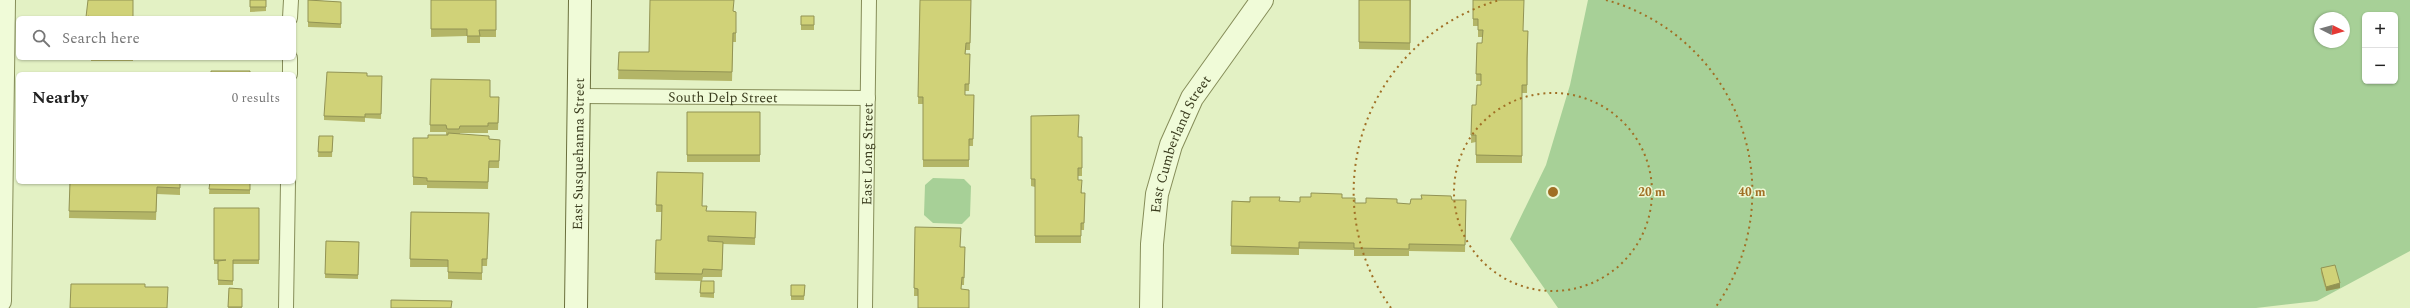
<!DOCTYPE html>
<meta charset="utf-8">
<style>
:root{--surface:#fff;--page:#f2f2f2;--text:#222;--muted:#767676;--line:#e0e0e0}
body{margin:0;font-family:Spectral,serif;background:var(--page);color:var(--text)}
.controls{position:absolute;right:12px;top:12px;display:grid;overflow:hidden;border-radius:6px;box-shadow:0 1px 3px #0004}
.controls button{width:36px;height:36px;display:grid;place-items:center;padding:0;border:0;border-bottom:1px solid var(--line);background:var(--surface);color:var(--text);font:20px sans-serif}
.compass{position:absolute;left:2314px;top:12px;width:36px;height:36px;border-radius:50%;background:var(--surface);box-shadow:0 1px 3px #0004;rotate:96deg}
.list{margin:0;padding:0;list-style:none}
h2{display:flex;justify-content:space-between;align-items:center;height:52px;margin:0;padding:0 16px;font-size:17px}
h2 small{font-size:13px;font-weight:400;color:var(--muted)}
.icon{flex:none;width:22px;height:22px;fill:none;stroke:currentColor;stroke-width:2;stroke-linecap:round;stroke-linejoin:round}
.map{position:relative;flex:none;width:2410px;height:308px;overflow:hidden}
.search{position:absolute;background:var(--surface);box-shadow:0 1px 3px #0004;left:16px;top:16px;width:280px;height:44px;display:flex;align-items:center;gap:10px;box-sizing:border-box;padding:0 14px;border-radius:6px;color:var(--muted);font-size:15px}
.panel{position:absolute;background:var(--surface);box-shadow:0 1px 3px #0004;left:16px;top:72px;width:280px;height:112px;border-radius:6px}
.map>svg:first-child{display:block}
.green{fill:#a7d097;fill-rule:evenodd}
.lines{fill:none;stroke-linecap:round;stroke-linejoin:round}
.lane-casing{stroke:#868d59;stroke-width:16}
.street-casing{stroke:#868d59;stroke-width:24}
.secondary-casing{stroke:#6a6f3c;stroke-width:24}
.lane{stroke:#f0fbd8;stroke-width:14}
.street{stroke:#f0fbd8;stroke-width:22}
.secondary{stroke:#f0fbd8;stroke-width:22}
.wall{fill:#b3b567}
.shaded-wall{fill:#929354}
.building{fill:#d0d278;stroke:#929354}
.ring{fill:none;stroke:#a06f25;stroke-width:2;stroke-dasharray:2 4}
.labels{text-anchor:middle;stroke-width:3;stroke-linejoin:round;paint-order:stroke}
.street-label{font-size:14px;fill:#3a3c1e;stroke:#edf8d5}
.centre{fill:#a06f25;stroke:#edf8d5;stroke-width:2}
.ring-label{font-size:12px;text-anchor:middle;font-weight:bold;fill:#a06f25;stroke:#edf8d5;stroke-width:3;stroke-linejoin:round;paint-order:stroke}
</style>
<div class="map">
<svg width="2410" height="308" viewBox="0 0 2410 308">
<rect width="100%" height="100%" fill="#e3f1c4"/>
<path class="green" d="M1588 0H2410V251L2317 301 2256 308H1558L1510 239 1546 165 1570 85ZM2365 15H2395V81H2365ZM2320 18H2344V42H2320Z
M933 178 964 179 971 186 970 216 962 224 933 223 924 215 925 185Z"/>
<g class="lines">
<g class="lane-casing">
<g id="lane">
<path d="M290 18 291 0"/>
<path d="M290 74V58"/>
<path id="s1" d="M579 96 868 98"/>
<path d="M286 308 288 182"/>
<path id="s2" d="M865 308 869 0"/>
</g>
</g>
<g class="street-casing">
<g id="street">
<path d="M0 301 4 0"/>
<path id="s3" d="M1151 308 1152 244 1157 194 1171 145 1192 98 1262 0"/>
</g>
</g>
<g class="secondary-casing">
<g id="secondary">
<path id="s4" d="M576 308 580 0"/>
</g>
</g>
<use href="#lane" class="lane"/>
<use href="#street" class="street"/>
<use href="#secondary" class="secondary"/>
</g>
<path class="wall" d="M250 0H266V11L250 12Z
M308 0 341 2V28L308 27Z
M431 0H496V37H480V43H467V36L431 37Z
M920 0H971L970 50H966L965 54 970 61 969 91H965V95H974L973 146H969V167H923V104H918Z
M1359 0H1411L1410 50 1359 49Z
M1473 0 1523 31H1528L1527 93H1522V163H1476V142L1471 143 1472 105H1476L1481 85V81H1476L1477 43H1482L1483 37H1478V26H1473Z
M733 11 736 12V42H733L732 81 618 79 619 52H649Z
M801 16H814V30H801Z
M91 58H133V61H91Z
M367 76H382L381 119 365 118V122L324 120V116Z
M431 79 490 97 499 105 498 130H488V133H460V134L489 139 500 140 499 168H489L488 189 427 188V185H413V138H428L446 135V132H430Z
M687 112H760V162H687Z
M1031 116 1078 137H1082V176H1078V180L1082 193H1085L1084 230H1081V243H1035V187L1031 186Z
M319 136H333L332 157H318Z
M657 172 702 206 706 211 756 212 755 245 723 244 722 277H703L702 281H714V298L700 297 701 281 655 280 656 240H661L662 212H656Z
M70 182H180V195L157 194 156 220 69 218Z
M210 182H250V194H209Z
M1342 198 1355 203 1410 204 1452 200H1466L1465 252 1409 251V256H1354V250L1299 249V255L1231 254 1232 201 1300 202Z
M214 208H259V264H233V285H218V264H214Z
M411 212 489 213 487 266H482V280L448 279V267H410Z
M915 227 960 247H965L964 285H962L918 296H914Z
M326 241 359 242 358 279 325 278Z
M2321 268 2340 288 2326 291 2321 273Z
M805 285 804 300H791V296Z
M229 288 242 289V308H228Z"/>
<path class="shaded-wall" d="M2340 283V288L2326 291V287Z"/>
<path class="building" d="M88 0H133V18H89V16L86 17Z
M250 0H266V7H250Z
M308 0 341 2V24L308 22Z
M431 0H496V30H479L480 36H467V29H431Z
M650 0H734L733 11 736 12V33H733L732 72 618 70 619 52H649Z
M920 0H971L970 43H966L965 54H970L969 84H965V95H974L973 139H969V160H923V97H918Z
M1359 0H1410V43L1359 42Z
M1473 0H1524L1523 31H1528L1527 58V85H1522V156L1476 155V135H1471L1472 105H1476L1477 85H1481V74H1476L1477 43H1482L1483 30H1478V19H1473Z
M801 16H814V25H801Z
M211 71H250V74H211Z
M327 72 367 73V76H382L381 114H365V117L324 116Z
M90 73H143V74H90Z
M431 79 490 80V97H499L498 123H488V126H460L459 129H447L446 125H430Z
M687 112H760V155H687Z
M1079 115 1078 137H1082V168H1078V180H1082L1081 193H1085L1084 223H1081V236H1035V179H1031V116Z
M448 133 489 136V139L500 140 499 161H489L488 182 427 181V178L413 177V138H428V135H448Z
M319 136H333L332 152H318Z
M657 172 703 173 702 206H707L706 211 756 212 755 238 708 236V241L723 242 722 270 703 269 702 274 655 273 656 240H661L662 205H656Z
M70 182H180V188L157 187 156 212 69 211Z
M210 182H250V190L209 189Z
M1311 193 1342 194V198H1355V203H1366V198L1397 199V203L1410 204 1411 199H1422L1421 195 1451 196 1452 200H1466L1465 245 1409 244V249L1354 248V243L1299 242V248L1231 246 1232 201 1250 202V197H1280L1279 201 1300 202V197H1311Z
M214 208H259V260H233V281L218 280V261L226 260H214Z
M411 212 489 213 487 259H482V273L448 272V260L410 259Z
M915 227 961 228 960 247H965L964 278 962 277 961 289 969 290V308H918V289L914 288Z
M326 241 359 242 358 275 325 274Z
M2335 265 2340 283 2326 287 2321 268Z
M701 281H714V293H700Z
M71 284H145V287H168L167 308H70Z
M791 285H805L804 296H791Z
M229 288 242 289V307H228Z
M391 300 452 301 451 308H391Z"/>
<g class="ring">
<circle cx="1553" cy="192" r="99"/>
<path d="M1391 308A199 199 0 0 1 1500 0M1606 0A199 199 0 0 1 1715 308"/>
</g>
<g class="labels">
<g class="street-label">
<text dy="5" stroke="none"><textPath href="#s1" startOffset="144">South Delp Street</textPath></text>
<text dy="5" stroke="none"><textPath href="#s3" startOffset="169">East Cumberland Street</textPath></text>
<text dy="5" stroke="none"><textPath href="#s4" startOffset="154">East Susquehanna Street</textPath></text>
<text dy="5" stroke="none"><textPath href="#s2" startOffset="154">East Long Street</textPath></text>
</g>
</g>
<circle cx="1553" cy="192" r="6" class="centre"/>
<g class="ring-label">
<text x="1652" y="196">20 m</text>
<text x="1752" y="196">40 m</text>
</g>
</svg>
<div class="controls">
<button>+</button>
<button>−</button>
</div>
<svg class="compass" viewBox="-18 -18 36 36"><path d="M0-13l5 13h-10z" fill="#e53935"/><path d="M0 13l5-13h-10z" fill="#767676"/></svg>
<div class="search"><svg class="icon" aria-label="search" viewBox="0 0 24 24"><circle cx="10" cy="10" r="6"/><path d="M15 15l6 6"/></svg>Search here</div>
<section class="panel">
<h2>Nearby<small>0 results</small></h2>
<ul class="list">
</ul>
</section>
</div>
